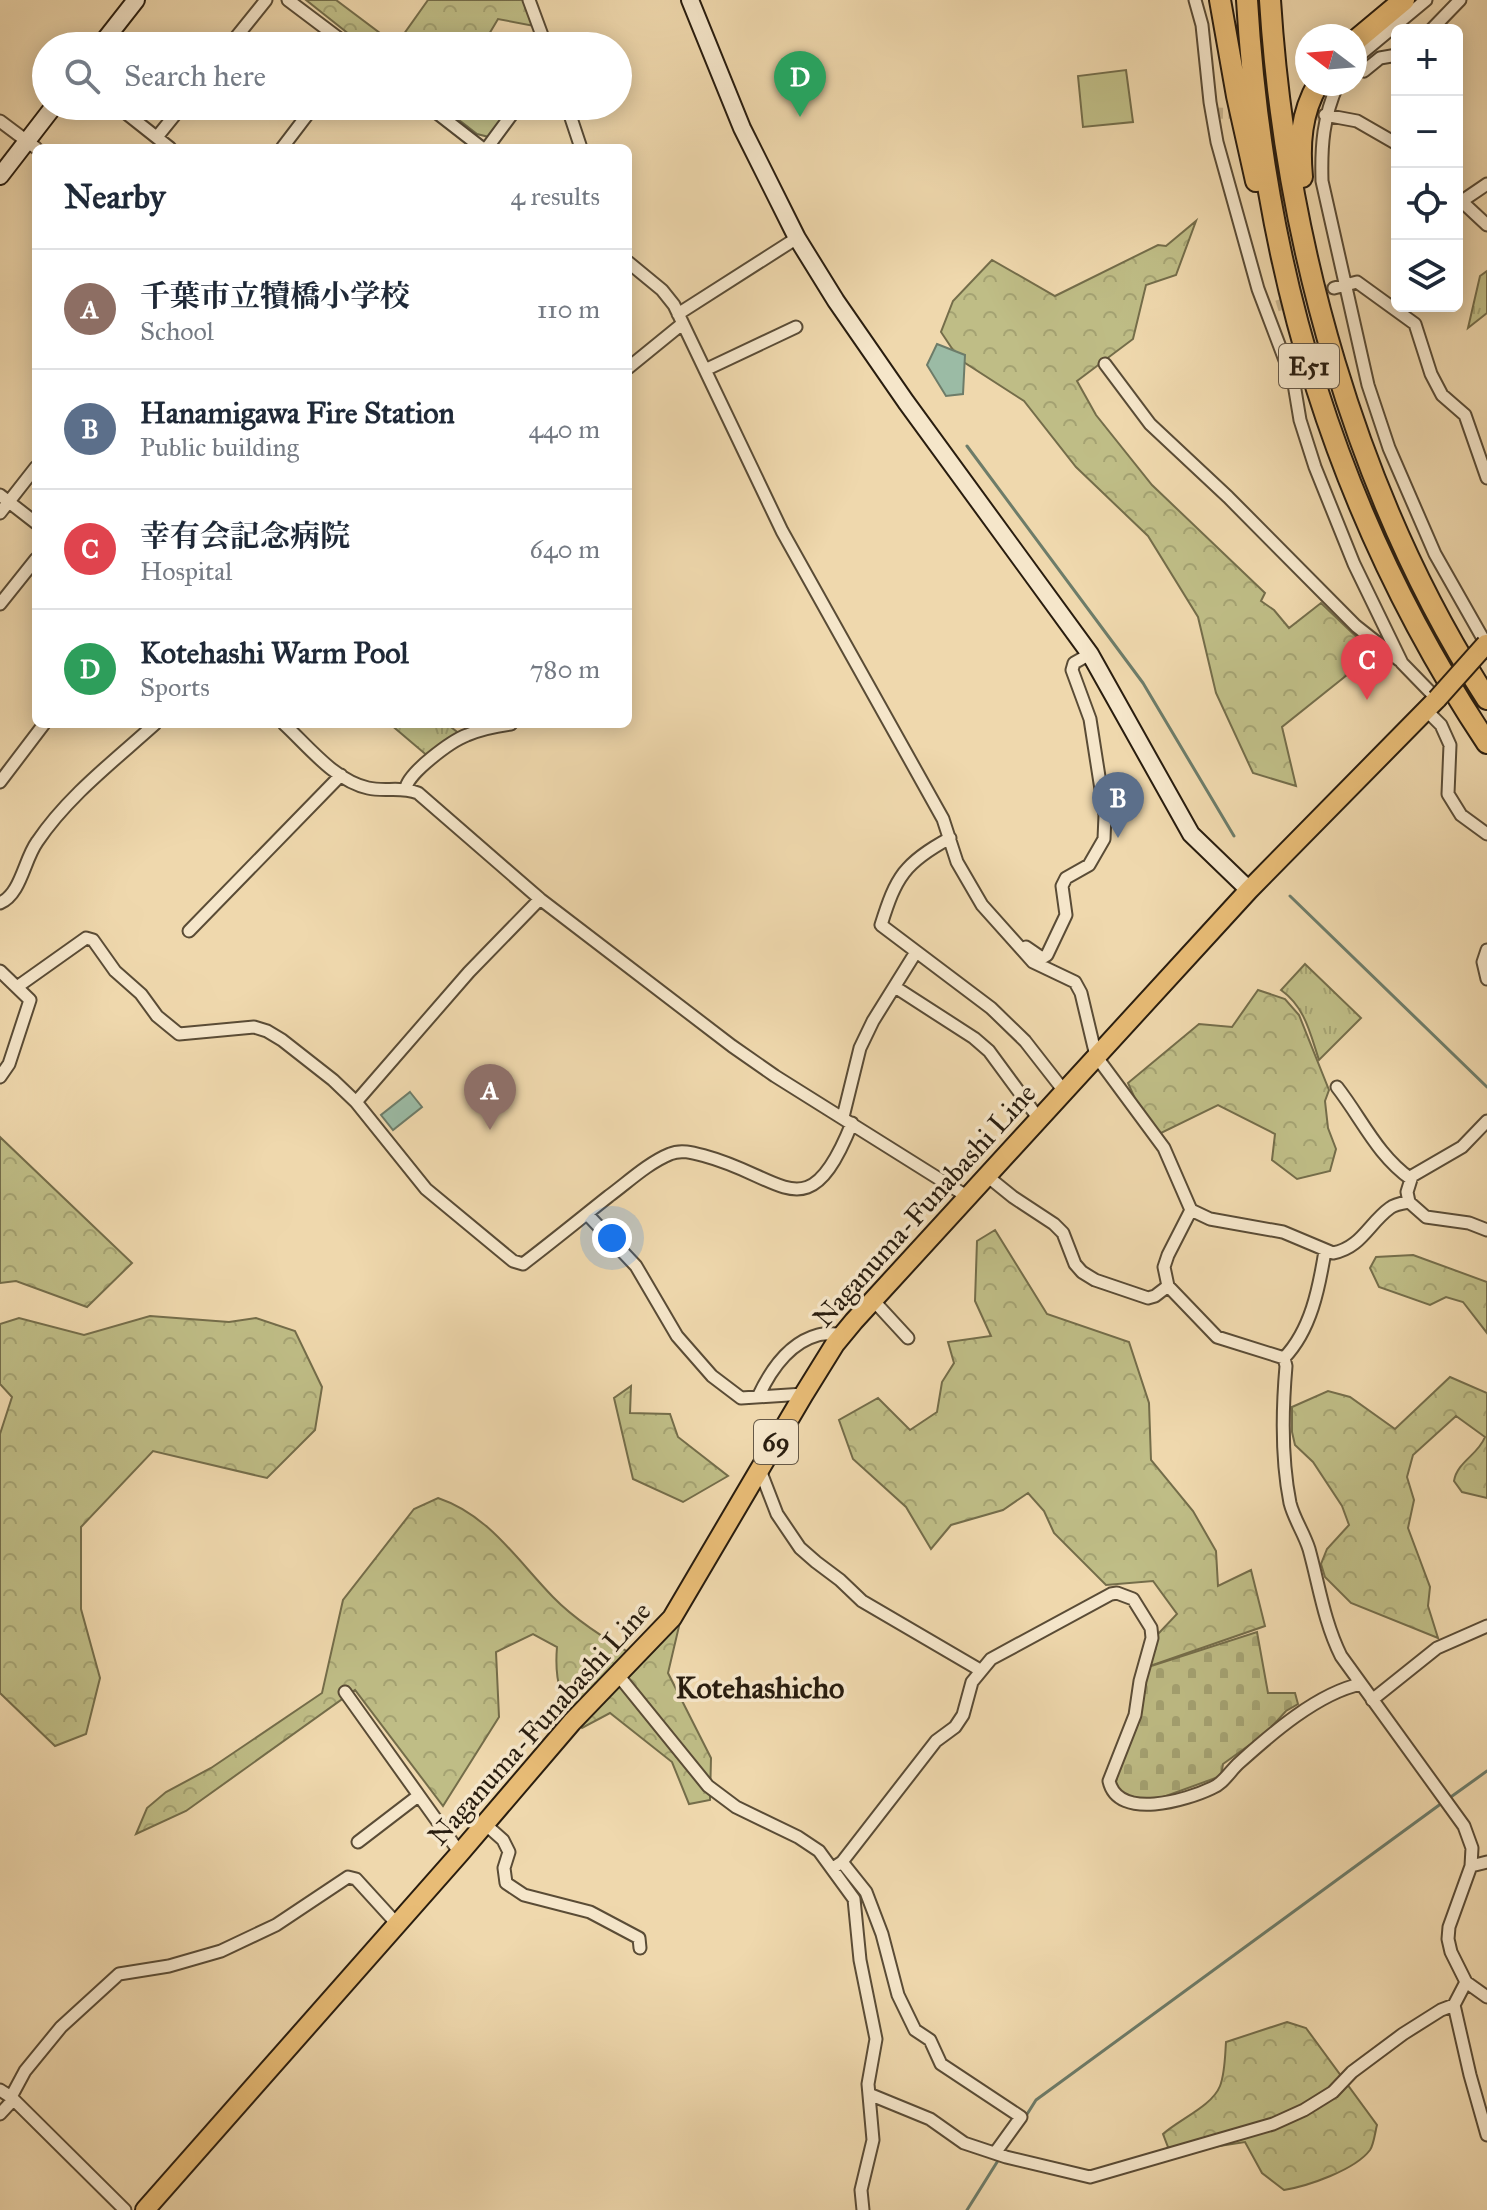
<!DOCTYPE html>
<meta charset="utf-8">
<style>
:root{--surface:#fff;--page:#f2f2f3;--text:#1f2937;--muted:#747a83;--line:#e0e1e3;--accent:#0f766e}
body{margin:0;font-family:"IM FELL Great Primer","Noto Serif JP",serif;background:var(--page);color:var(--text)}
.controls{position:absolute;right:24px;top:24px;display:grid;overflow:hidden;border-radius:12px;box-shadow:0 4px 20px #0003}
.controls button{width:72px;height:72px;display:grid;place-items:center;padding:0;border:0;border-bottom:2px solid var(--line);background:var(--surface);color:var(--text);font:40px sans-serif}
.compass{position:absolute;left:1295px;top:24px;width:72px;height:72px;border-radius:50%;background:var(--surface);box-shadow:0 4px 20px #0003;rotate:286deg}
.you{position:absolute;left:612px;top:1238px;width:28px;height:28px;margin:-20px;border:6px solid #fff;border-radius:50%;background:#1a73e8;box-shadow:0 0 0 12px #1a73e833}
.badge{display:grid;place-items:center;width:52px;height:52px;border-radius:50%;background:var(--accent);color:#fff;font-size:26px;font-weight:700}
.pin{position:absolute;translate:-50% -66px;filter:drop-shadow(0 2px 4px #0008)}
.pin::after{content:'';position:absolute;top:42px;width:28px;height:24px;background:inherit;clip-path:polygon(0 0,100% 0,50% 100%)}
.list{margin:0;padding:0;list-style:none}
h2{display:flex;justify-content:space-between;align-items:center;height:104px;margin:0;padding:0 32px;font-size:34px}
h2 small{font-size:26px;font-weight:400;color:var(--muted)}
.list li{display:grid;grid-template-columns:52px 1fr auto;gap:24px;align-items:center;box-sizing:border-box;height:120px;padding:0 32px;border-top:2px solid var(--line)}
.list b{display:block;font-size:30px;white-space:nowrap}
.list p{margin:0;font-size:26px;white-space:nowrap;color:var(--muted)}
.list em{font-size:26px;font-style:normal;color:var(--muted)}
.icon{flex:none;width:44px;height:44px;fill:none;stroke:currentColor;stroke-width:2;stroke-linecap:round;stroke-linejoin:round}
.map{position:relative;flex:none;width:1487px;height:2210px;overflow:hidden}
.search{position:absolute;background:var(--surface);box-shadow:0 4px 20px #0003;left:32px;top:32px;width:600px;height:88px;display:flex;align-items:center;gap:20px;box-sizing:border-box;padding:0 28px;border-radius:44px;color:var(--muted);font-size:30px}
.panel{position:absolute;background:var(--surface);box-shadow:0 4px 20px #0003;left:32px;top:144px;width:600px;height:584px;border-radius:12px}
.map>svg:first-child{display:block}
.grass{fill:url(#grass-tufts);stroke:#746d4a;stroke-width:2}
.forest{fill:url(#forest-crowns);stroke:#746d4a;stroke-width:2}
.cemetery{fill:url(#cemetery-stones);stroke:#746d4a;stroke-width:2}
.pitch{fill:#bfbd86;stroke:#746d4a;stroke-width:2}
.water{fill:#9bbba5;stroke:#6d7c69;stroke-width:2}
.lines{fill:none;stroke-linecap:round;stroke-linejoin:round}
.stream{stroke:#6d7c69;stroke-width:3}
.street-tunnel{stroke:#c7b38d;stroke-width:11;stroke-dasharray:11 5.5;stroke-linecap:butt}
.street-casing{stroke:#5a4c36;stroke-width:15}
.secondary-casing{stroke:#291d0f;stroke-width:20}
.primary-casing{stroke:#291d0f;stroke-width:22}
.highway-casing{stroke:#291d0f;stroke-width:24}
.street{stroke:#f5e6ca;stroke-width:11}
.secondary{stroke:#f5e6ca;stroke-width:16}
.primary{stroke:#e8bc76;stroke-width:18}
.highway{stroke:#e8bc76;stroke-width:20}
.primary-bridge-casing{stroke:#291d0f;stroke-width:22;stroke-linecap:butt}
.primary-bridge{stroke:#e8bc76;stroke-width:18}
.labels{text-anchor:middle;stroke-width:7;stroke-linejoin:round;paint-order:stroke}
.shield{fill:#f5e6ca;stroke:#665947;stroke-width:2}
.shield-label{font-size:26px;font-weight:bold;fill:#291d0f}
.street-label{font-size:28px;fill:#291d0f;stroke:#f5e6ca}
.neighbourhood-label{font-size:30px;font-weight:bold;fill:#291d0f;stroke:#f5e6ca}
</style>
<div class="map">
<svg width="1487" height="2210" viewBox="0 0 1487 2210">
<defs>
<pattern id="grass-tufts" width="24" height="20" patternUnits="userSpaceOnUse" patternTransform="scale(2)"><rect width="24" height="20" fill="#bfbd86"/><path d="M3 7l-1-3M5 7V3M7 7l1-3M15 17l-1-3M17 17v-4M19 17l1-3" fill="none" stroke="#a4a272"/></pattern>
<pattern id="forest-crowns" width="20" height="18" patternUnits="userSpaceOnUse" patternTransform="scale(2)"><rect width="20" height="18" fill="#bfbd86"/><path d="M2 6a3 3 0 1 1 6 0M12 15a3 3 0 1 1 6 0" fill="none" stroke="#a4a272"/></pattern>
<pattern id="cemetery-stones" width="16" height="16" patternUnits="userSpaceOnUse" patternTransform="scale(2)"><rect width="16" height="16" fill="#bfbd86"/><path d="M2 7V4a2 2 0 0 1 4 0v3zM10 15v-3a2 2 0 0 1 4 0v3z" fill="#a4a272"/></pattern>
</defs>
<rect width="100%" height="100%" fill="#efd8ad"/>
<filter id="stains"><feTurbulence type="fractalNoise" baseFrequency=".0025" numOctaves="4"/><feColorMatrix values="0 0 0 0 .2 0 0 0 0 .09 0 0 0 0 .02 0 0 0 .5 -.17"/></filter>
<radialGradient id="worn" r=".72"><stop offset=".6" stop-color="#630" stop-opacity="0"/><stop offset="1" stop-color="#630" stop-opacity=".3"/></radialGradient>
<path class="grass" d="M1487 271V313L1468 328 1480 276Z
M390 724H447L461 735 430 758Z
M1305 964 1361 1018 1319 1060C1310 1033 1305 1007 1281 990Z"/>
<path class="forest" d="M306 0H336L396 45 428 0H524L534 26 498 19 482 46H364Z
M441 106H512L489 137 477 134Z
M1196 221 1176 275 1146 285 1133 339 1077 381 1096 415 1152 485 1265 593 1261 601 1274 610 1289 628 1321 603 1367 647 1362 663 1282 727 1296 786 1253 773 1216 693 1198 617 1148 536 1076 467 1024 401 959 359 941 332 953 301 992 260 1055 296 1158 245 1166 246Z
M1258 990 1285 999 1299 1015 1329 1090 1325 1101 1328 1128 1336 1149 1330 1171 1297 1179 1272 1160 1275 1134 1218 1105 1159 1134 1136 1101 1128 1083 1199 1024 1232 1027Z
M0 1137 132 1263 87 1307 16 1281 0 1283Z
M995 1230 1047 1314 1129 1342 1149 1403 1151 1460 1193 1511 1216 1551 1218 1586 1251 1570 1265 1626 1150 1666 1158 1634 1177 1614 1153 1581 1106 1585 1054 1533 1044 1511 1028 1493 1003 1510 951 1525 931 1549 906 1507 853 1459 839 1420 878 1398 910 1430 937 1412 942 1382 954 1363 948 1342 991 1336 975 1301 977 1241Z
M1413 1255 1487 1282V1333L1463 1302 1446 1297 1430 1305 1379 1287 1370 1268 1376 1257Z
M150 1316 229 1322 256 1318 295 1331 322 1387 315 1430 267 1478 153 1451 81 1527V1609L100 1678 86 1734 55 1746 0 1693V1434L12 1397 0 1384V1324L19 1318 84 1335Z
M1450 1377 1487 1393V1498L1462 1492 1454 1481C1457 1462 1478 1455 1485 1437L1456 1416 1413 1455 1407 1477 1414 1500 1408 1528 1430 1587 1428 1606 1438 1638 1351 1603 1325 1577 1321 1564 1327 1549 1349 1525 1342 1506 1313 1462 1295 1445 1292 1432V1407L1328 1391 1350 1397 1395 1429Z
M631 1386 630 1413 670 1414 678 1437 728 1476 683 1502 633 1479 614 1398Z
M438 1498C489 1515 517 1560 553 1597 578 1623 613 1644 644 1661L680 1622 668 1673 711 1758 710 1800 689 1804 672 1762 610 1713 582 1728C561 1700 554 1683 557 1647L533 1634 496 1652 499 1717 443 1806 355 1690 186 1811 136 1834 147 1808 166 1792 211 1768 322 1693 343 1600 414 1509Z
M1287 2022 1306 2028 1377 2125C1375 2132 1374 2144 1370 2150 1355 2170 1308 2186 1284 2190L1262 2173 1245 2142 1200 2149 1168 2147 1163 2134C1180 2119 1212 2106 1220 2086 1225 2073 1225 2056 1226 2042Z"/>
<path class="cemetery" d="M1257 1632 1268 1693H1295L1298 1704 1286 1711 1266 1733 1223 1764 1221 1776 1155 1800 1135 1799 1118 1790 1116 1782 1119 1768 1148 1667Z"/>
<path class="pitch" d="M1126 70 1133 122 1083 127 1078 76Z"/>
<path class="water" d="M937 344 965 355 963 394 946 396 927 365Z
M410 1092 422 1107 393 1130 381 1115Z"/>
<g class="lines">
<path class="stream" d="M967 446 1143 683 1234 836
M1290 896 1487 1087
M1448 1799 1487 1771
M1024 2119 1036 2100 1442 1803
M967 2210 999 2159"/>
<path class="street-tunnel" d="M1212 113 1325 115
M1277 306 1334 288"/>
<g class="street-casing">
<path id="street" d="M288 0 349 46
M529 0 546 46
M1195 0 1202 25 1210 102 1217 142 1258 289 1294 384 1300 420 1315 467 1354 564 1402 663 1437 699
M1431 30 1460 0
M229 46 266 0
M1355 59 1426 0
M1355 65 1364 71 1380 58 1397 55
M1338 84C1323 117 1321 146 1322 181L1368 385 1389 448 1435 554 1486 644
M117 106 170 148
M428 106 482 148
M567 106 581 148
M1325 115 1357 121 1397 144
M0 121 36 148
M157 137 182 106
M282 148 314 106
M487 148 518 106
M1457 197 1487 225
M1462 201 1487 184
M628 262 662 290 674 305 782 531 943 819 957 862 982 905 1033 962 1075 982 1081 993 1096 1056 1164 1148 1191 1210 1168 1255 1164 1267 1168 1286 1217 1337 1284 1358 1286 1366C1282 1412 1281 1458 1290 1503 1294 1519 1304 1533 1309 1549 1319 1585 1324 1622 1341 1656L1464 1826 1472 1848 1471 1866 1449 1927 1448 1939 1451 1952 1466 1982 1487 1997
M1334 288 1357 282 1415 324 1431 374 1442 395 1465 415 1487 478
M678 314 797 238
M1105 364 1150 424 1228 497 1356 626 1399 660
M628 368 682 324
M705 370 796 327
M0 495 36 523
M0 513 36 467
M0 604 36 559
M1427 711 1441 725 1450 745 1448 794 1461 815 1487 834
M284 724C308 746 335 781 368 788 385 792 401 786 418 793L540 899 732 1046 775 1076 968 1197
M0 782 44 724
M406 788C408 773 451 741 467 735 481 729 496 726 511 724
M950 838C904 863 896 877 881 925L991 1008 1025 1041 1064 1091
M0 903C21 894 24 860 37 842 68 796 114 761 155 724
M189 931 341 775
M1026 947 1042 958 1047 955 1066 915 1062 886 1066 878 1089 865 1104 839 1105 815 1090 719 1072 670 1074 663 1090 654
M1487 950 1483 962 1487 979
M0 971 30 1000 9 1064 0 1077
M17 987 86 938 93 940 115 971 141 994 157 1016 179 1034 254 1027 267 1031 282 1040 333 1080 356 1102 426 1189 513 1261 523 1264C552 1242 580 1219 609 1196 628 1182 648 1163 670 1154 681 1149 694 1153 705 1156 784 1177 808 1233 852 1123
M895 987 974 1038 989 1051 1039 1119
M1337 1087C1362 1119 1377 1155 1411 1179
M356 1102 469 972 540 899
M843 1117 860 1048 873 1021 916 952
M1487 1121 1462 1147 1412 1176 1407 1192 1409 1202 1426 1217 1469 1223 1487 1230
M987 1176 1013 1197 1054 1224 1063 1233 1075 1264 1082 1272 1095 1280 1148 1298 1155 1296 1168 1286
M1191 1210 1210 1219 1283 1232 1333 1253C1361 1248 1369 1223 1390 1208 1395 1204 1403 1203 1409 1202
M587 1214 636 1266 677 1336 712 1376 741 1398 804 1394
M873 1300 908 1338
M1284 1358C1311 1330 1319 1288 1325 1251
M758 1397C770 1371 788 1343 818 1335 826 1333 836 1334 843 1334
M760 1470 777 1514 800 1548 816 1562 840 1580 862 1601 980 1670
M618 1675 708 1786 736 1807 798 1837 819 1851 854 1899 860 1960 876 2039 868 2084 873 2140 861 2190 863 2210
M345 1692 460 1853
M1372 1700 1437 1648 1487 1626
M485 1824 503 1840 509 1852 504 1868 506 1883 524 1895 590 1912 639 1938 640 1948
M358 1842 418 1796
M842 1862 866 1892 882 1934 898 1995 915 2030 930 2040 941 2064 1021 2117 995 2153
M1471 1866 1487 1862
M833 1868 842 1862 936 1741 955 1727 963 1715 972 1682 991 1659 1111 1594 1117 1593 1133 1599 1151 1628 1152 1638 1140 1681 1135 1715 1109 1781C1118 1821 1187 1800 1212 1788 1223 1784 1230 1771 1239 1763 1271 1734 1318 1693 1361 1684
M1466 1982 1454 2005 1470 2075 1487 2135
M0 2090 11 2097 125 2210
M869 2094 930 2119 964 2143 1006 2157 1090 2177 1273 2124 1304 2110 1333 2092 1352 2072 1403 2034 1441 2010 1454 2005
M11 2097 25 2071 61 2027 119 1974 169 1966 221 1951 276 1925 348 1877 356 1879 397 1924
M0 2114 13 2100"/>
</g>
<g class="secondary-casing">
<path id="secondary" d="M690 0 742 128 797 238 836 301 906 402 1090 654 1191 834 1249 890
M100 46 136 0
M0 176 54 106"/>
</g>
<g class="primary-casing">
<path id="primary" d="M145 2210 460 1853 572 1722 672 1618 804 1394 835 1344 854 1321 1249 890 1437 699"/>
</g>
<g class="highway-casing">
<path id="highway" d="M1220 0 1237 96 1256 181
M1247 0C1263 270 1337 518 1487 743
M1270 0C1285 239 1356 497 1487 699
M1355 41 1404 0
M1302 177C1299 144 1301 113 1318 84"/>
</g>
<use href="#street" class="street"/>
<use href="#secondary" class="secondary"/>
<use href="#primary" class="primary"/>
<use href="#highway" class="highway"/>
<g class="primary-bridge-casing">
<path id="primary-bridge" d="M1437 699 1486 644"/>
</g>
<use href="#primary-bridge" class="primary-bridge"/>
</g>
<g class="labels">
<g class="shield">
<rect x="1279" y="344" width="60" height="44" rx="6"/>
<rect x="754" y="1420" width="44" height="44" rx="6"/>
</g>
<g class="shield-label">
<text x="1309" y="375">E51</text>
<text x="776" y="1451">69</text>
</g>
<g class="street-label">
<text transform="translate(924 1205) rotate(-48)" y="10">Naganuma-Funabashi Line</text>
<text transform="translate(539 1723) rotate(-48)" y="10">Naganuma-Funabashi Line</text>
</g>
<g class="neighbourhood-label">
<text x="760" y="1698">Kotehashicho</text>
</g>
</g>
<rect width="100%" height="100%" filter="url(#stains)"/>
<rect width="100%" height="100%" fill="url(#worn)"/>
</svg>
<div class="controls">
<button>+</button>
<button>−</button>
<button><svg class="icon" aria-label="locate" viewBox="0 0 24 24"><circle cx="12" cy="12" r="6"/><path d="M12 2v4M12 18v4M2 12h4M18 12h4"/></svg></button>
<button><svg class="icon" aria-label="layers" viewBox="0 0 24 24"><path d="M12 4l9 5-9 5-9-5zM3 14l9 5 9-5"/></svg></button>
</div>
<svg class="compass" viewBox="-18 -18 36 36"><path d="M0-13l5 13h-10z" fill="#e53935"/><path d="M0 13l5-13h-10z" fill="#747a83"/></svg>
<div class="you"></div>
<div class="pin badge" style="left:490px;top:1130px;background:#8d6e63">A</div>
<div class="pin badge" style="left:1118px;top:838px;background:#5c6f8a">B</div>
<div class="pin badge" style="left:1367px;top:700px;background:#e0444e">C</div>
<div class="pin badge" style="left:800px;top:117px;background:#2e9e5b">D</div>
<div class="search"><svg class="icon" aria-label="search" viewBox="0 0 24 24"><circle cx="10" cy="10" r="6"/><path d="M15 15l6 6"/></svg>Search here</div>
<section class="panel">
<h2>Nearby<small>4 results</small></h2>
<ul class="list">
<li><span class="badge" style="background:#8d6e63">A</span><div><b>千葉市立犢橋小学校</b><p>School</p></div><em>110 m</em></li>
<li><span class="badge" style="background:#5c6f8a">B</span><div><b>Hanamigawa Fire Station</b><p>Public building</p></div><em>440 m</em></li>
<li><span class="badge" style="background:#e0444e">C</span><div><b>幸有会記念病院</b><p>Hospital</p></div><em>640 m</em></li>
<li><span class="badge" style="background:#2e9e5b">D</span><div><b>Kotehashi Warm Pool</b><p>Sports</p></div><em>780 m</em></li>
</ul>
</section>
</div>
